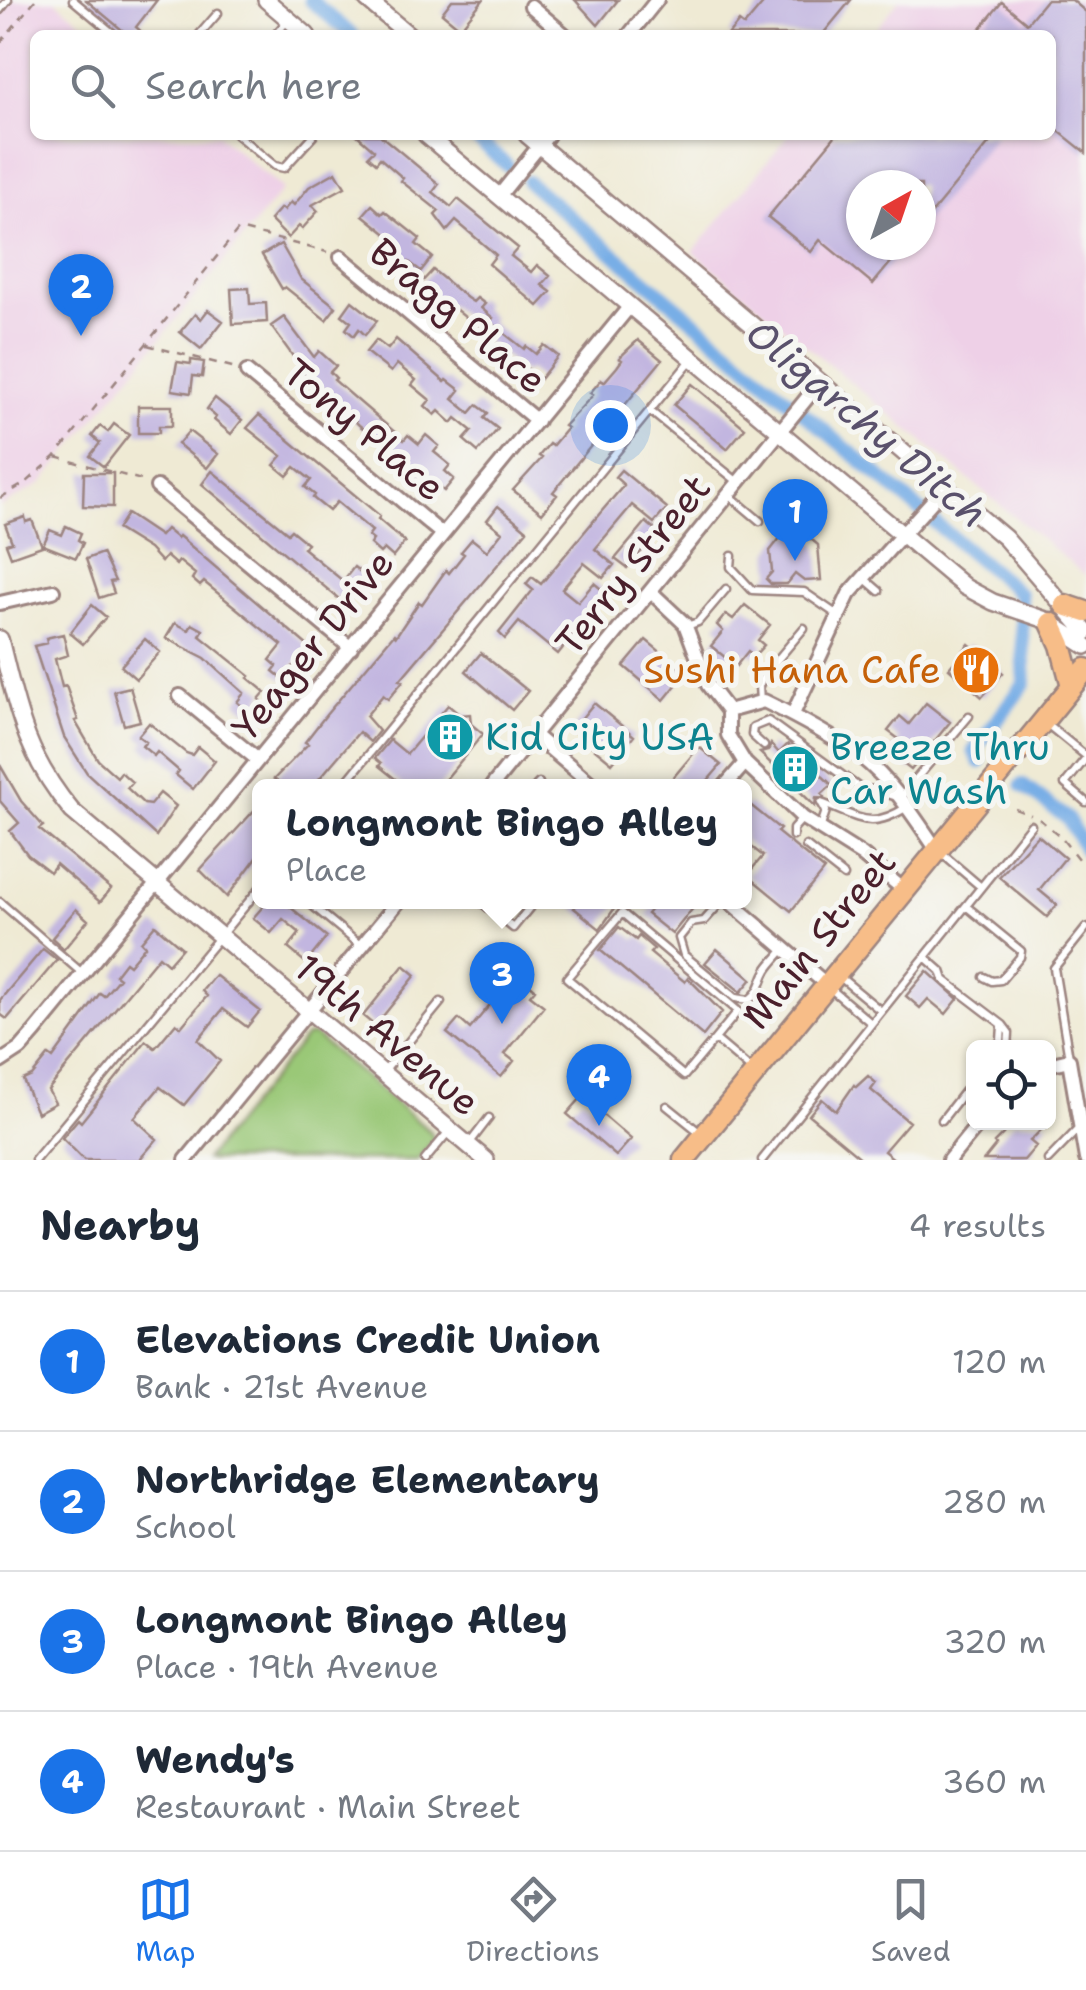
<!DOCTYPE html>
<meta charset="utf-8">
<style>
:root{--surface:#fff;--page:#f6f6f7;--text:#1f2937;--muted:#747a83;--line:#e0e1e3;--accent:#1a73e8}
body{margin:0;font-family:"Shantell Sans",sans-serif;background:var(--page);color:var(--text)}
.controls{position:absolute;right:30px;bottom:30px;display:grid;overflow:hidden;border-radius:15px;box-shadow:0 2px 8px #0004}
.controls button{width:90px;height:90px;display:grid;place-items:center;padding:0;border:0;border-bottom:2px solid var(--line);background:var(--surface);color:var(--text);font:50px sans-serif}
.compass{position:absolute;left:846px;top:170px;width:90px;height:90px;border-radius:50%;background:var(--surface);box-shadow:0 2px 8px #0004;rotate:40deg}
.you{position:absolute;left:610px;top:425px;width:35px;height:35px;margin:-25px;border:8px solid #fff;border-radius:50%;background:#1a73e8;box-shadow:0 0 0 15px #1a73e833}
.badge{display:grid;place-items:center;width:65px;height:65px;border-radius:50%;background:var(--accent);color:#fff;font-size:32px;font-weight:700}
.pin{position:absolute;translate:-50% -82px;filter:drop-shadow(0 2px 5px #0008)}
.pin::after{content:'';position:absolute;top:52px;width:35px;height:30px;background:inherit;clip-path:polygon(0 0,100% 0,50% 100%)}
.popup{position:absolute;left:252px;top:779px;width:500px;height:130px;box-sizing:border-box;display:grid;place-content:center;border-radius:15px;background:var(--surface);filter:drop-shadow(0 2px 8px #0005);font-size:32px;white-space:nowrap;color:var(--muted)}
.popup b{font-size:38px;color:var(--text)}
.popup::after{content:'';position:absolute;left:50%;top:100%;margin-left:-20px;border:20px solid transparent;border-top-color:var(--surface)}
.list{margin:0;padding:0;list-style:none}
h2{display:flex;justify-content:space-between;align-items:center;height:130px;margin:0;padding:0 40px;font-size:42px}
h2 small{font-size:32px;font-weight:400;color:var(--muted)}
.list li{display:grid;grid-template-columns:65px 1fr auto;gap:30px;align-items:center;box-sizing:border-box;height:140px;padding:0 40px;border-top:2px solid var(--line)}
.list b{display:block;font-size:38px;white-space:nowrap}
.list p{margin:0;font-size:32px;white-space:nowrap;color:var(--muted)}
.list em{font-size:32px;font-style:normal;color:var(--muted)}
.icon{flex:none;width:55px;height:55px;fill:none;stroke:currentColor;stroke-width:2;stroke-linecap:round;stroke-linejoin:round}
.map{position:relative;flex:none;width:1086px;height:1160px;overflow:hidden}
.search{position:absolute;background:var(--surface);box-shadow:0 2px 8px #0004;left:30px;right:30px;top:30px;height:110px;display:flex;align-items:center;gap:25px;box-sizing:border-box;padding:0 35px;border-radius:15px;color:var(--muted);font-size:38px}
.sheet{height:690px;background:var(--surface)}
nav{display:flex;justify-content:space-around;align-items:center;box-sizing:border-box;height:140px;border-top:2px solid var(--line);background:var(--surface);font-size:28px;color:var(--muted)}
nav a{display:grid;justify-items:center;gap:5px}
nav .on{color:var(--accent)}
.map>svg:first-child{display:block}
.built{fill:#eed0e7;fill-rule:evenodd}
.green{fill:#9ac877;stroke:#727451;stroke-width:2.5}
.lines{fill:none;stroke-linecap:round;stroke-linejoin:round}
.canal{stroke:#78aee6;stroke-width:14}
.building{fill:#c2b6e0}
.service-casing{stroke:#9c8480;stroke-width:11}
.minor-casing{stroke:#9c8480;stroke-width:18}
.tertiary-casing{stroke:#9c8480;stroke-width:20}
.trunk-casing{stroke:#9c8480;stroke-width:25}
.path{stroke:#9c8480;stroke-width:2.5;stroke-dasharray:8 8;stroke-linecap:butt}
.service{stroke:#fff;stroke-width:6}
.minor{stroke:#fff;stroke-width:12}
.tertiary{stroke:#fff;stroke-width:15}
.trunk{stroke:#f7bd88;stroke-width:20}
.labels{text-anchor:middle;stroke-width:10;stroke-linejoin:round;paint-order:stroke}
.street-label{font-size:38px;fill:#4a1f2b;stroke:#f6f6f2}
.food-label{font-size:38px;fill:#c56008;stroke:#f6f6f2;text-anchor:end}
.culture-label{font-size:38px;fill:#0d838f;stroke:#f6f6f2;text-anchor:start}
.water-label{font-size:40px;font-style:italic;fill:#5a516c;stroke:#f6f6f2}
</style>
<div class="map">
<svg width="1086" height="1160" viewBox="0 0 1086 1160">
<rect width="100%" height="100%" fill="#f6f6f2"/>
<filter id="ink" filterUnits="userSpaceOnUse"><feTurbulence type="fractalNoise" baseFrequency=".01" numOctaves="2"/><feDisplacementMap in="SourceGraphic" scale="20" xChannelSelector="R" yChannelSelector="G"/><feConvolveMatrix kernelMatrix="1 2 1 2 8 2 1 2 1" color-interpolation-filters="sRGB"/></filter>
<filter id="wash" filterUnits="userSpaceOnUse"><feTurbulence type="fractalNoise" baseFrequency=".0048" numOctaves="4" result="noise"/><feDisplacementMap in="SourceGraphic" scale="40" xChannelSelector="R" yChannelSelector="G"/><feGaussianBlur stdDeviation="2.25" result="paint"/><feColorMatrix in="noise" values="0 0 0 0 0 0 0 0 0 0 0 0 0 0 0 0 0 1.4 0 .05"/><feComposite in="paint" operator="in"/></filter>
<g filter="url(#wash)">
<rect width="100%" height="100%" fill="#efead4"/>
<path class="built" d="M0 0H55L98 35H35V135H218L283 189 42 483 0 507Z
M899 0H1086V576L693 252 789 135H1051V35H871ZM861 185H921V245H861Z"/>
<path class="green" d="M314 1035 431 1132 434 1140 417 1160H205L306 1036Z"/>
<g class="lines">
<path class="canal" d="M310 0 352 35
M472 135 507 165
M528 182 1020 594 1025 683 974 751 980 762
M1022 785 1068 819 1086 851"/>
</g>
<g id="blocks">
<path class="building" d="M86 0H157L136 27 145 35H128Z
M452 0H483L460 28 442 13Z
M575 0H618L598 25Z
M766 0H851L822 35H728L739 22 744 26Z
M1046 0H1072L1086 12V153L1051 125V35H975L1002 2 1027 23Z
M357 135H380L439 184 433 192 451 207 458 199 518 248 511 256 531 272 537 265 550 276 542 285 551 292 538 306 489 264 496 255 456 221 447 231 435 215 439 211 401 181 403 178 380 158 376 163 368 156 374 150Z
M836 135H996L921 226V185H861V245H905L873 284 820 240 811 252 768 217Z
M336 172 345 187 312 205 318 211 302 229 299 226 288 238 270 220 281 208 284 210 291 202 294 205 309 187Z
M372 205 382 214 385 211 420 239 416 244 432 257 421 271 409 262 404 268 391 258 401 246 363 215Z
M281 244 301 279 336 307 326 320 285 287 282 289 262 255Z
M433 270 467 298 473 302 477 298 485 304 481 308 493 318 490 322 524 349 526 346 536 354 544 345 558 356 540 379 528 369 525 373 485 340 488 336 449 304 446 308 429 294 431 291 421 283Z
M249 288 250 304 266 303 267 322 233 324 231 289Z
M352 301 377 321 365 335 359 329 354 336 346 329 351 322 342 315Z
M208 310 223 321 201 349 180 332 195 314 201 319Z
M284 317 314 357 319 351 336 366 330 372 336 378 334 380 363 405 404 440 408 435 419 444 426 435 439 446 434 452 450 465 445 471 454 479 444 491 359 425 312 379 309 383 301 376 304 373 298 368 300 366 271 326Z
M396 339 445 382 447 380 460 390 453 399 470 413 477 405 488 413 484 418 498 429 478 452 464 440 472 431 456 418 452 423 439 411 435 415 425 406 430 400 412 385 416 380 397 364 391 372 366 352 376 340 388 349Z
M638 340 662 360 553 492 557 495 542 513 513 490 542 458 539 456 549 444 552 446 567 428 564 426 593 395 590 393 601 380 604 382 617 367 622 360 619 358Z
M191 360 204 362 202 377 193 376 191 393 172 390 177 362 191 364Z
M692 384 745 428 727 449 674 405Z
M215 398 242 420 231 434 214 420 216 417 207 409Z
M138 406H172V426H159V433H138Z
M259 415 380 516 378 519 405 542 393 557 384 549 380 553 370 544 373 540 368 536 372 531 337 502 329 511 313 498 315 495 305 487 311 480 295 467 287 476 274 465 282 456 247 428Z
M114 424 129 435 104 467 90 456 100 443 92 436 100 426 108 432Z
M189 431 218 454 207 468 178 444Z
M621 470 667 508 654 523 632 505 595 549 614 565 603 578 584 563 562 589 578 602 594 583 606 593 568 631 573 635 558 654 519 622 505 639 499 633 533 590 526 584 532 577 541 584 601 512 624 485 615 477Z
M212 471 288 533 291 530 307 543 303 548 343 581 354 567 367 577 345 604 202 484Z
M84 473H113V507L83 506Z
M498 506 527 530 400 680 403 681 388 699 383 695 366 716 379 731 370 742 359 732 313 786H283L274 779 308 744 305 742 326 715 394 634 396 636 419 602 422 604 446 570 449 573 464 554 461 552 472 539 487 551 502 532 487 520Z
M127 514 160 536 166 529 177 538 179 536 309 647 283 679 273 671 277 666 270 660 282 645 204 582 200 586 192 579 195 574 179 561 176 565 166 556 161 562 149 549 117 529Z
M25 517 26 522 32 520 42 546 11 557 6 544 12 542 5 524Z
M646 522 658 532 627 568 615 559Z
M66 526 81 533 78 540 83 543 76 558 43 545 50 530 62 535Z
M801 531 818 545 821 580 804 581 795 574 787 584H771L766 579 772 572 770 551 784 533 789 537Z
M102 553 115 581 110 582 114 593 99 598 86 559Z
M92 605 106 617 83 644 70 633Z
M745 605 770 625 758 640 764 645 754 656 748 651 736 666 711 646 723 631 717 625 726 614 733 619Z
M175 623 189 630 192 624 203 630 200 636 250 676 248 678 265 692 259 699 267 706 257 719 237 702 244 693 205 658 166 638Z
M63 634 68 655 55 659 62 687 66 686 78 720 75 721 98 760 117 777 121 772 132 782 127 788 144 804 150 805 160 793 176 806 156 836 87 773 64 737 34 646 47 643 46 638Z
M145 639 160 652 136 679 121 666Z
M646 640 686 673 664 700 624 666Z
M969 644 1003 673 982 697 949 668Z
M481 653 528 691 512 710 466 671Z
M130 687 140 721 124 725 114 691Z
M594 703 634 736 612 763 572 730Z
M926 703 950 722 911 770 889 753 900 740 888 731 900 716 909 724Z
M448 705 460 715 470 714 471 724 483 734 440 786H404L379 766 381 763 375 758 390 740 407 754Z
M149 723 186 753 192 755 198 747 215 761 193 789 176 775 179 771 157 752 154 756 142 746 146 742 138 736Z
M771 744 779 753 788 744 832 785 822 794 824 797 816 798 815 806 760 753 768 751Z
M699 747 721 765 703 786H666Z
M0 765 21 801 43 826 39 829 111 889 100 902 56 864 50 872 28 855 10 831 19 823 0 801Z
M260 804V853L227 897 200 870Z
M749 804 780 829 777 832 824 870 791 911 747 875 763 856 744 841V809Z
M1038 835 1065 858 1039 890 1057 905 1047 917 999 877Z
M267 902H284L327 937 306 963 288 948 300 933 283 919 271 933 253 918Z
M579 902H619L600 929 574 908Z
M657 902H698L672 934 647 914Z
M76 909 88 920 64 949 52 938Z
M155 925 182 948 168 964 159 956 48 1090 55 1103 37 1113 23 1080 32 1076 49 1055 53 1058 100 993 104 996 119 978 115 975 125 962 129 965 145 946 141 942Z
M619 927 636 940 639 936 654 949 650 953 685 982 688 978 722 1012 703 1036 600 950Z
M43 949 57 960 7 1019 0 1014V1000Z
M717 949 752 979 741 992 705 963Z
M404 965 416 975 375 1026 363 1016Z
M927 971 958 999 946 1014 928 999 920 1008 906 996Z
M516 973 535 989 530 995 544 1006 505 1054 514 1061 501 1077 447 1033 459 1019 470 1029Z
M215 975 260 1011 247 1027 223 1009 198 1040 220 1061 184 1105 160 1087 134 1118 157 1139 139 1160H84L62 1138 78 1119 81 1122 146 1041 155 1048 176 1023 181 1027 207 996 202 991Z
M868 1076 876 1083 871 1090 909 1122 884 1151 895 1160H863L809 1115 822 1099 836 1111 854 1085 856 1087Z
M582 1097 631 1139 616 1156 567 1114Z
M1015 1122H1049L1030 1141 1036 1146 1024 1160H984L996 1145 994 1143Z"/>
</g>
</g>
<g filter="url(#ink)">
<use href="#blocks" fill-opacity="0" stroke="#9c8480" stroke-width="2.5"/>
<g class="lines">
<g class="service-casing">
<path id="service" d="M73 0 115 35
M0 10 8 0
M199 35 218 13
M275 35 288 20
M237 135 275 166 284 168 314 135
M650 411 738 482
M728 494 760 521
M732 556 731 567 752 590 804 592 839 616
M865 579 879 591
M687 626 698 622 726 589
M760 701 759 686 763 677 804 628
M1048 725 1086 756
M764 746 752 735 753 727 768 721 861 789 875 790 900 798 969 716
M1086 758 1065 784 1086 802
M343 786 692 359
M536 786 539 783
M821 803C860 817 869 831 907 807
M820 829 826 811 822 804
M793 836V829L803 818
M806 846 844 876
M940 852 981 887
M0 902 82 973
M308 902 360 945
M481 902 513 928 534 902
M721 902 704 921 691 923 679 938 684 955 736 998 749 1000C762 990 760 982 767 970 772 962 780 955 785 948
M966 906 1021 951 1020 957 1001 980 992 981 984 977
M925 957 941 971 944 980 1003 1025 1009 1033 1008 1048
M840 977 881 1011
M831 989 871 1023
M715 1039 684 1076 567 978 622 913 738 1011 715 1039 754 1072
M995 1048 1001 1040 1002 1026
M1069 1058 1054 968 1086 928
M383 1073 441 1002
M667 1106 703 1135
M942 1120 974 1079
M469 1144 489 1118
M35 1160 260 888
M425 1160 450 1130
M762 1160 1031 825
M1048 1160 1078 1129"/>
</g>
<g class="minor-casing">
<path id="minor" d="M531 6 565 35
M629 35 657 0
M499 196 548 135
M341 257 537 421
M247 372 442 534
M157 487 351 648
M651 592 685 624 708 685 728 711V735L745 763 803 818 862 855 904 890
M0 603 53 591
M180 696 258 760
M728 711 764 701C797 717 831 735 861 757 892 781 915 818 937 850
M793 714 849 594 945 487
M534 735 594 786
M492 786 820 382
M725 786 745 763
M730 902 827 985
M0 1062 20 1049 35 1032 630 306
M1048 1065 1069 1060 1086 1159
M186 1160 398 902
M949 1160 980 1122"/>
</g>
<g class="tertiary-casing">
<path id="tertiary" d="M266 0 307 35
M367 0 409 35
M426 135 965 587 993 602 1046 620 1086 646
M527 135 1005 538 1086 632
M0 639C17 708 25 755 72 811L486 1160"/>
</g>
<g class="trunk-casing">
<path id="trunk" d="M1065 605 1086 612
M1051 623 1061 645 1072 686
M684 1160 1086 669"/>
</g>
<path class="path" d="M0 43 35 0
M147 345 236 368
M56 457 145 481
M0 498 27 482 55 457 239 229 327 252
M1015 809 1031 815
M1039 819 1060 836 1082 864"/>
<use href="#service" class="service"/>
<use href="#minor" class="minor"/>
<use href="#tertiary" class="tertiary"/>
<use href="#trunk" class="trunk"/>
</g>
</g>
<defs>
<g id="restaurant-disc" transform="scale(2.5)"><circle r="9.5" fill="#e8710a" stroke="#f6f6f2"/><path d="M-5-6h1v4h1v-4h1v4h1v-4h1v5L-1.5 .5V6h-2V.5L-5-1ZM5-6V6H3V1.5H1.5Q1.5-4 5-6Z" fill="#fff"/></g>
<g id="building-disc" transform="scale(2.5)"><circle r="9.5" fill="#0f9aa8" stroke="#f6f6f2"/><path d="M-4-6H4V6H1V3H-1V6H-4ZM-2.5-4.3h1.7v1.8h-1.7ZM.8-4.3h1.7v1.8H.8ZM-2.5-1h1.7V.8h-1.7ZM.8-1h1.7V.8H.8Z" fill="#fff"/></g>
</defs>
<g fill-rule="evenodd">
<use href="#restaurant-disc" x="976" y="670"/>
<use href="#building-disc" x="450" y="737"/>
<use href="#building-disc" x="795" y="769"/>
</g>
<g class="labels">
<g class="street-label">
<text transform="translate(458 316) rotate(40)" y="13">Bragg Place</text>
<text transform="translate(364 430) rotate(40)" y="13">Tony Place</text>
<text transform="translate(633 565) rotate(-51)" y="13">Terry Street</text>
<text transform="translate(313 645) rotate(-51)" y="13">Yeager Drive</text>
<text transform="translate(819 939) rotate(-51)" y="13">Main Street</text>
<text transform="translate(387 1035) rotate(40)" y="13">19th Avenue</text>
</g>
<g class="food-label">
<text x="941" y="683">Sushi Hana Cafe</text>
</g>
<g class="culture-label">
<text x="485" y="750">Kid City USA</text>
<text x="830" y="760">Breeze Thru<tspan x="830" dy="44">Car Wash</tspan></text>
</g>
<g class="water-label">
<text transform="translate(867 423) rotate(40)" y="14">Oligarchy Ditch</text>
</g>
</g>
</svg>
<div class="controls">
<button><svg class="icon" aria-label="locate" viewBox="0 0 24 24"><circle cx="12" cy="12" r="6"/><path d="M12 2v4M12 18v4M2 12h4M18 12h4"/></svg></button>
</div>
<svg class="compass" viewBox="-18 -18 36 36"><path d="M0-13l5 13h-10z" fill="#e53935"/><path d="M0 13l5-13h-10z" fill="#747a83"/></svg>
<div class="you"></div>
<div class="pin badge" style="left:795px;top:561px">1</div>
<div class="pin badge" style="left:81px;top:336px">2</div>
<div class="pin badge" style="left:502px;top:1024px">3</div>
<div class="popup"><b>Longmont Bingo Alley</b>Place</div>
<div class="pin badge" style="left:599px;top:1126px">4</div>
<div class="search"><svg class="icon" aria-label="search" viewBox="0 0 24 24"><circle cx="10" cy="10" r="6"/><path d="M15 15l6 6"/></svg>Search here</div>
</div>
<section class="sheet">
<h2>Nearby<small>4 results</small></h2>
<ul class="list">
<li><span class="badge">1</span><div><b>Elevations Credit Union</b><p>Bank · 21st Avenue</p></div><em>120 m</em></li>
<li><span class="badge">2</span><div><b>Northridge Elementary</b><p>School</p></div><em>280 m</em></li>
<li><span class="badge">3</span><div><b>Longmont Bingo Alley</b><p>Place · 19th Avenue</p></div><em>320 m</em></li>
<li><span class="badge">4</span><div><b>Wendy's</b><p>Restaurant · Main Street</p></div><em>360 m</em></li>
</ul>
</section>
<nav>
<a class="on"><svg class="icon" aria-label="map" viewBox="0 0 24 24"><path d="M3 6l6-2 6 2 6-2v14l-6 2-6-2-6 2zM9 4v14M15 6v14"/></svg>Map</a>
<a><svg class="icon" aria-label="directions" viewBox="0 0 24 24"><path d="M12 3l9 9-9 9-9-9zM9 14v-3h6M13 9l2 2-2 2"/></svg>Directions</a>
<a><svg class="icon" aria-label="saved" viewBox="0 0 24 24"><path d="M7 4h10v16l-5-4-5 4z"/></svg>Saved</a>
</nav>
